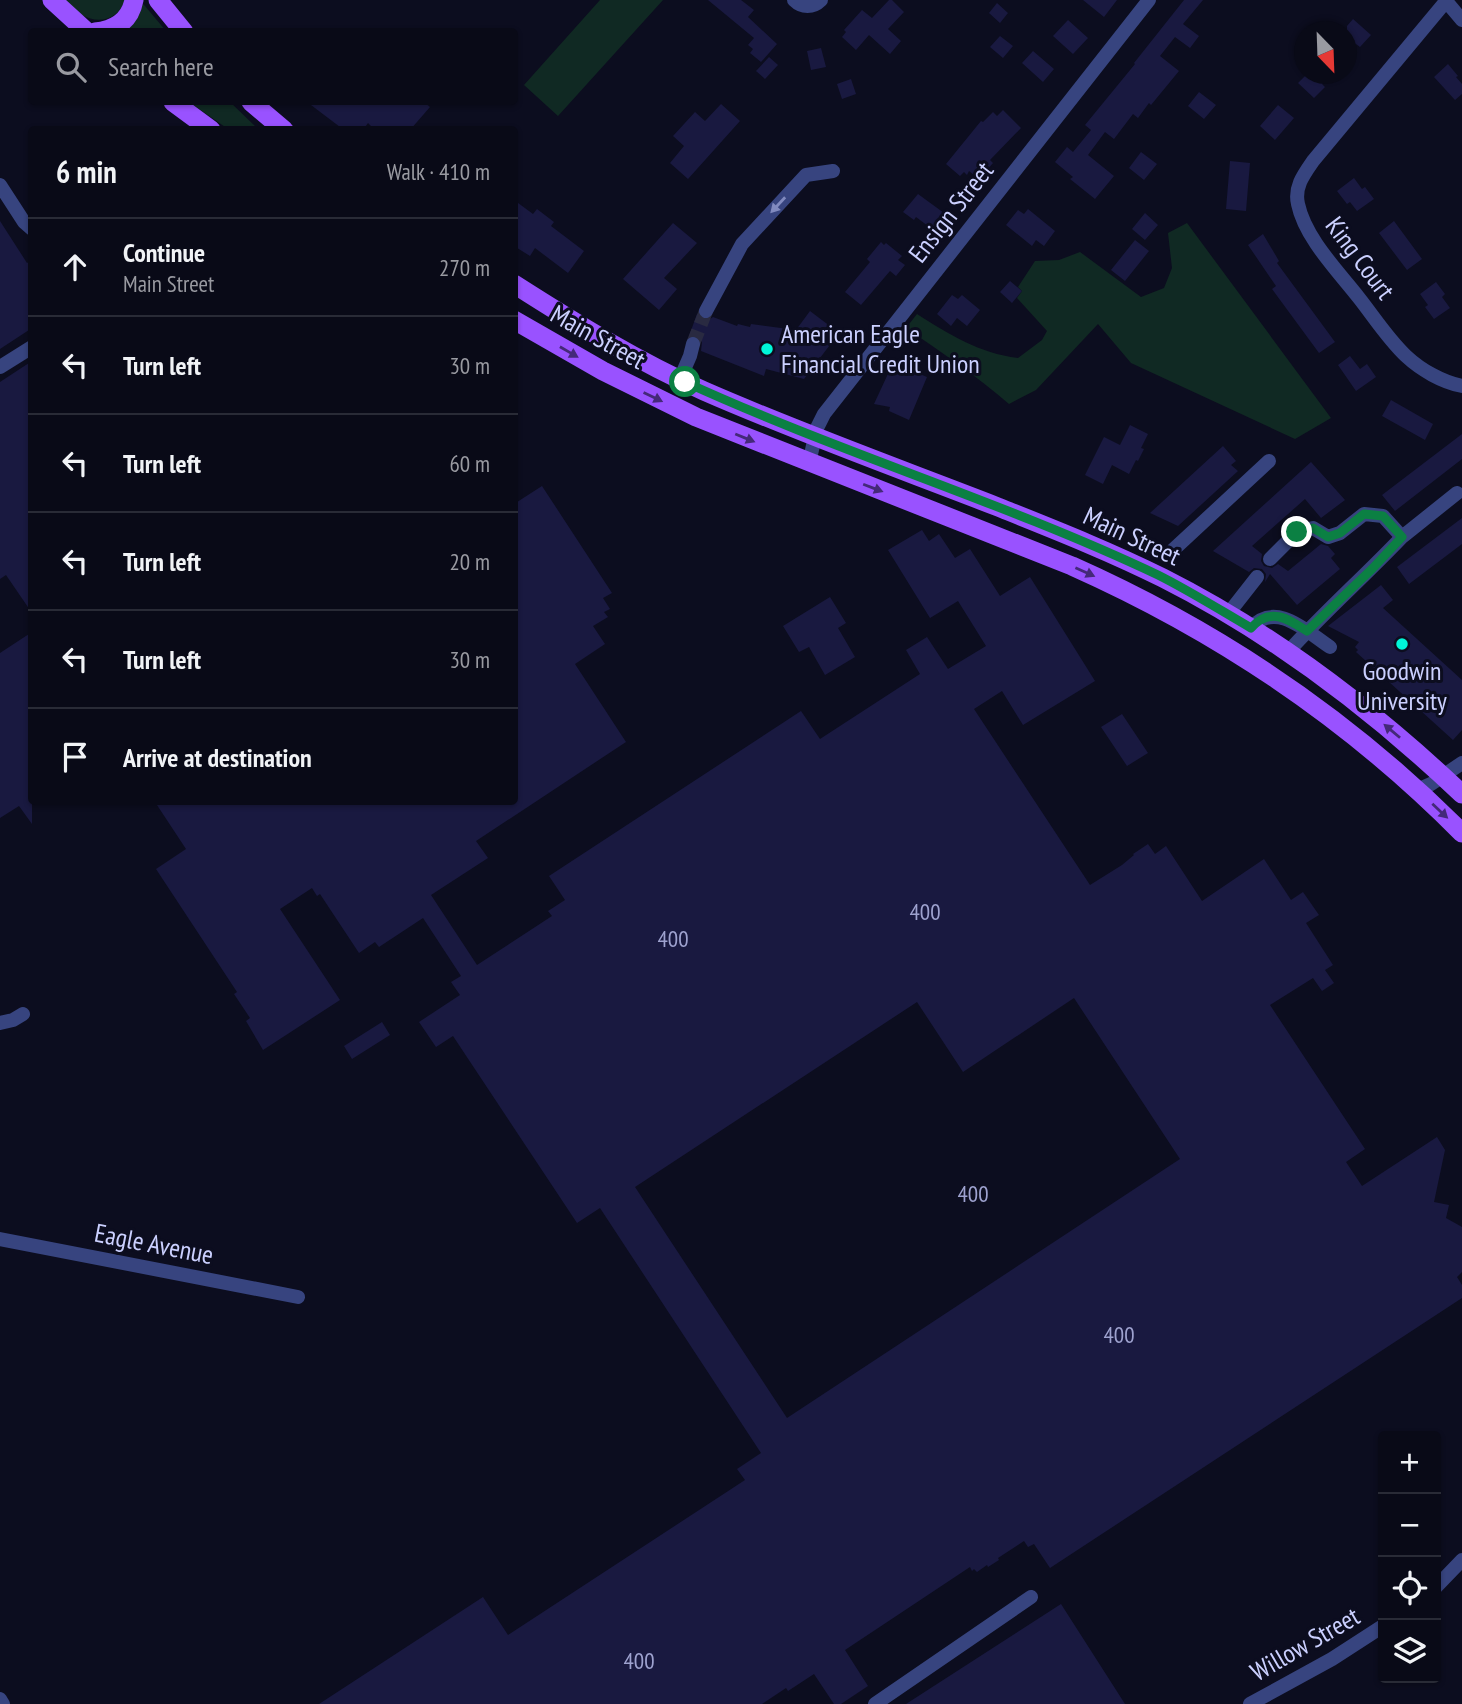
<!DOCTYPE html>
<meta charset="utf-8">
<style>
:root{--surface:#090a17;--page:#121320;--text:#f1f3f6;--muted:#999aa1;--line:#292b36}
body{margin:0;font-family:"PT Sans Narrow",sans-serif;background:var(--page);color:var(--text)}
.controls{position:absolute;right:21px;bottom:21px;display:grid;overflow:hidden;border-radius:7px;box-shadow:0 2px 5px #0004}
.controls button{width:63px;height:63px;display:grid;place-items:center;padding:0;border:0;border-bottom:2px solid var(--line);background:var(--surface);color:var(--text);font:35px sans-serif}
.compass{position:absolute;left:1294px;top:21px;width:63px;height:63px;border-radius:50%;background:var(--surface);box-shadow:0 2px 5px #0004;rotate:157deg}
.stop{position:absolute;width:21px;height:21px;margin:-16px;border:5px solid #0b8043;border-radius:50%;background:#fff}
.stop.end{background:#0b8043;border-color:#fff;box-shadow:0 2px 7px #0008}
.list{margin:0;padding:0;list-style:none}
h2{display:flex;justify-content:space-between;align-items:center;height:91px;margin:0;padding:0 28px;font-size:30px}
h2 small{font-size:23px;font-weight:400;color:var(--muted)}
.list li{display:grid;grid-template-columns:46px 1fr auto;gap:21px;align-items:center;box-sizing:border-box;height:98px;padding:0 28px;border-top:2px solid var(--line)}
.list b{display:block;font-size:26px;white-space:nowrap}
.list p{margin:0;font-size:23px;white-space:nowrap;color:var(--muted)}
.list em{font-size:23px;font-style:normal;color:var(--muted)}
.icon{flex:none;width:38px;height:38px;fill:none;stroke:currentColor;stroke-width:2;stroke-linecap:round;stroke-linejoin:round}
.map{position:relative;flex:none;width:1462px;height:1704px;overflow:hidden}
.search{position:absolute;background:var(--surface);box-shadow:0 2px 5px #0004;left:28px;top:28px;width:490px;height:77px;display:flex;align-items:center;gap:18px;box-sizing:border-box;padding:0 24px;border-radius:7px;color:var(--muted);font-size:26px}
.panel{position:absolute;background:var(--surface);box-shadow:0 2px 5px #0004;left:28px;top:126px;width:490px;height:679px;border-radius:7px}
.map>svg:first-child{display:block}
.green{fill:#102923}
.building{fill:#191940;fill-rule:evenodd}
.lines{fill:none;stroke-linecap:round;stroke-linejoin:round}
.minor-tunnel{stroke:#292a41;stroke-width:14;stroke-dasharray:14 7;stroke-linecap:butt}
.minor{stroke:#37447f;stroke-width:14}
.major{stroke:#9952ff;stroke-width:19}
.oneway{fill:#818abf}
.oneway2{fill:#442979}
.route{stroke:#0b8043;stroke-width:9}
.poi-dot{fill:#00f6d9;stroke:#0c0d1f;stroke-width:2.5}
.labels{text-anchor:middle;stroke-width:6;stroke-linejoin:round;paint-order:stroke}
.number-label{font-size:23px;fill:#9ea2cf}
.street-label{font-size:26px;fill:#cbd0ff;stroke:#0c0d1f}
.poi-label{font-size:26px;fill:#cbd0ff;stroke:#0c0d1f;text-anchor:start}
</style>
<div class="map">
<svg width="1462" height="1704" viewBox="0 0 1462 1704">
<rect width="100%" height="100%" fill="#0c0d1f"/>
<path class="green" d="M63 0H125C119 19 99 25 82 15 75 11 69 5 63 0Z
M600 0H663L558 116 524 85Z
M143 4 145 6 166 31 126 32Z
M189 102H230L258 129H228Z
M1187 223 1331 418 1295 439 1131 363 1098 324 1036 390 1009 404C977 376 941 352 906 328L917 314C950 335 979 353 1018 358L1042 340 1047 331 1017 298 1022 291 1018 287 1035 261 1059 260 1080 252 1141 297 1164 288 1172 268 1168 233Z"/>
<path class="building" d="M708 0H741L754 10 748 17 777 44 761 62 750 53 753 49 748 45 754 38Z
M889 0H892L904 12 888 29 901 41 890 54 869 35 856 50 842 37 846 32 844 30 862 10 872 18Z
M1083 0H1117L1104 17Z
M1184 0H1203L1183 24 1199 36 1190 48 1175 37 1160 56 1179 71 1151 105 1149 103 1138 118 1133 114 1114 139 1105 132 1088 155 1114 176 1095 199 1070 179 1073 177 1055 162 1067 147 1073 152 1091 130 1085 125 1135 64 1134 63Z
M997 3 1008 13 1000 23 989 13Z
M1353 19 1371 35 1360 47 1356 44 1347 55V26Z
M1068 20 1088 38 1073 54 1053 36Z
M1000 36 1013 46 1003 58 990 47Z
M821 48 826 67 811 70 807 51Z
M1033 51 1054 69 1043 82 1022 63Z
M769 57 778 65 765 79 756 71Z
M1448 64 1458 76 1456 77 1462 84V94L1455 100 1434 77Z
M1307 74H1332L1322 84 1325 87 1314 98 1298 83Z
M851 79 856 94 842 99 837 84Z
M1199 92 1216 105 1204 119 1188 106Z
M307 102H424L430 107 410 130H375L368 123 363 130H344Z
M721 104 740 121 688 179 670 163 684 146 673 136 695 112 705 121Z
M1278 105 1294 118 1275 140 1260 126Z
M1003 110 1021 128 990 160 993 163 979 179 969 171 967 175 964 172 960 176 946 164 981 121 983 122 993 112 997 116Z
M1141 152 1157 164 1144 180 1129 168Z
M1230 161 1250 163 1246 211 1226 209Z
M1354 178 1362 189 1365 187 1374 199 1357 211 1350 202 1347 204 1337 191Z
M918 194 944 213 932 229 916 217 914 220 903 212Z
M514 200 533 214 537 209 554 222 551 226 584 251 568 273 535 248 530 256 514 246Z
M1028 209 1055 231 1044 246 1036 240 1032 246 1006 225 1018 210 1024 214Z
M1145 213 1158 225 1145 240 1132 229Z
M0 221 27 263 32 260V328L0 349Z
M1394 221 1422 259 1407 270 1379 233Z
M673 223 697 243 664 278 677 289 659 310 623 279Z
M1263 234 1279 261 1277 263 1335 342 1319 353 1272 289 1276 286 1248 245Z
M1135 240 1149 251 1125 281 1111 270Z
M881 242 884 245 886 243 902 256 898 260 905 265 896 276 890 271 861 305 845 292 870 262 867 259Z
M1010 281 1022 291 1012 303 1000 292Z
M1436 282 1445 294 1442 297 1450 308 1434 319 1425 307 1428 305 1420 294Z
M952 295 958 299 962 295 980 310 967 326 957 318 951 326 937 314Z
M810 311 839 333 804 379 766 369 764 376 701 351 702 342 700 338 695 335 689 336 697 314 702 320 707 321 713 317 737 326 738 324 750 327 751 324 796 330Z
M1350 356 1360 369 1367 364 1376 377 1356 391 1338 365Z
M32 361V613L6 575 0 579V382Z
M893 363 927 377 909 420 889 411 890 407 874 404Z
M1391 400 1433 424 1425 440 1382 416Z
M1130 425 1148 434 1141 448 1144 449 1138 461 1136 460 1129 474 1112 465 1103 484 1085 475 1104 437 1120 445Z
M1462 434V459L1395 511 1382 495Z
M1223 446 1236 461 1231 465 1238 471 1178 526 1150 513Z
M1311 462 1345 500 1321 518 1305 499 1252 546 1262 554 1261 561 1264 566 1272 568 1278 564 1288 571 1321 544 1328 546 1335 554 1331 558 1340 569 1297 605 1270 574 1265 582 1266 574 1262 569 1254 568 1249 572 1213 551Z
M542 486 612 593 603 598 610 609 604 612 608 617 593 626 605 644 575 664 626 742 476 841 488 858 431 895 477 965 552 916 548 911 565 900 549 876 801 711 820 739 920 674 906 650 927 637 948 669 986 646 958 601 930 618 888 550 922 530 929 541 939 534 955 558 970 549 1000 596 1030 577 1095 681 1023 725 1002 691 974 709 1090 885 1122 865 1134 855 1133 854 1148 844 1155 854 1166 846 1202 901 1264 859 1291 900 1303 892 1319 915 1306 923 1333 965 1325 970 1334 983 1322 991 1313 978 1270 1005 1365 1149 1346 1162 1362 1186 1437 1137 1445 1150 1434 1202 1449 1205 1446 1218 1462 1227V1272L1457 1277 1462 1285V1298L1050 1568 1034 1544 1028 1547 1024 1541 998 1558 999 1560 988 1567 987 1565 977 1572 974 1569 972 1571 970 1567 845 1650 868 1686 841 1704H834L814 1674 788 1691 786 1688 762 1704H319L483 1597 508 1635 745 1480 737 1469 761 1453 600 1208 577 1223 453 1036 436 1047 419 1022 460 995 451 982 461 976 423 918 379 947 375 942 359 953 320 894 317 896 312 888 280 909 340 1000 263 1050 246 1021 250 1018 234 994 237 992 156 869 186 849 155 802H514V504ZM1074 998 1180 1159 787 1418 635 1187 917 1002 963 1072Z
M1462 518V544L1409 584 1397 567Z
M1381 585 1393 600 1383 608 1462 680V730L1453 740 1356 652 1358 650 1355 647 1359 642 1328 626Z
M830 597 846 623 838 628 855 657 825 675 809 647 799 652 783 626Z
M32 632V824L19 806 0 818V653Z
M1122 714 1148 753 1127 766 1101 727Z
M382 1022 390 1035 352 1059 344 1046Z
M1061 1604 1125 1704H906Z"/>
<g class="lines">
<path class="minor-tunnel" d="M693 344 706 311"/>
<path class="minor" d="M794 0C802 8 813 8 821 0
M1447 0 1313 161C1304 174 1294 187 1298 204 1305 238 1338 271 1359 298 1374 317 1388 339 1406 356 1421 370 1442 382 1462 386
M1446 1 1462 20
M0 185 24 222 32 229
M706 311 742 244 806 175 833 171
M0 367 32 347
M680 379 690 356 693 344
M809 463 817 428 824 414 1149 0
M1402 537 1457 493
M1173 550 1269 461
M1270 559 1297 532 1313 528 1328 537 1340 533 1364 514 1383 516 1402 537C1365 576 1324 612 1288 652
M1228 614 1257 577
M1251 628C1276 600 1307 632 1330 647
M1417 790 1431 784 1462 763
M0 1023 13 1020 23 1014
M0 1239 298 1297
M1436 1587 1462 1560
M0 1699 3 1704
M875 1704 1031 1597
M1250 1704 1332 1659 1383 1626"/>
<path class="major" d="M52 0 87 32
M158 0 184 32
M95 32C115 30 130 21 134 0
M173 102 211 130
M251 102 284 130
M514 284C575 323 637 361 704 391 800 433 900 469 998 507 1053 529 1109 551 1163 578 1274 634 1372 709 1462 794
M514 320 603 371 696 417 1072 566C1218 631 1350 720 1462 833"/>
</g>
<defs><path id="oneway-solid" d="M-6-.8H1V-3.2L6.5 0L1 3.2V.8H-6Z" transform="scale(1.75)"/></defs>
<use class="oneway" href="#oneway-solid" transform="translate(778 205) rotate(133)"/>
<g class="oneway2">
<use href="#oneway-solid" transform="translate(569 352) rotate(30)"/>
<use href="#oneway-solid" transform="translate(653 397) rotate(26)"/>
<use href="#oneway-solid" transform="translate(745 438) rotate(22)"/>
<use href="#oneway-solid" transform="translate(873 488) rotate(21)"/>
<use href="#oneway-solid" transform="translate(1085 572) rotate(24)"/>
<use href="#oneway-solid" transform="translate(1392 731) rotate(-140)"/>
<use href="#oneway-solid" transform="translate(1440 811) rotate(43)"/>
</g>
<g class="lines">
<path class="route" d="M685 382C840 453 1004 502 1158 575 1190 591 1220 610 1251 628 1270 607 1287 618 1307 631L1372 569 1402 537 1383 516 1364 514 1340 533 1328 537 1313 528 1297 532"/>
</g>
<g class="poi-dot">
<circle cx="767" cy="349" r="7"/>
<circle cx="1402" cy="644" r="7"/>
</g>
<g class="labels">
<g class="number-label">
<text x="925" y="920">400</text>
<text x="673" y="947">400</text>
<text x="973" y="1202">400</text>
<text x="1119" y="1343">400</text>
<text x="639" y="1669">400</text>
</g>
<g class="street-label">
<text transform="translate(951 212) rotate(-52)" y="9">Ensign Street</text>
<text transform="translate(1360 258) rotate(53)" y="9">King Court</text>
<text transform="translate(598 337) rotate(29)" y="9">Main Street</text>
<text transform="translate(1132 536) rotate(25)" y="9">Main Street</text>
<text transform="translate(154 1244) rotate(11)" y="9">Eagle Avenue</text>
<text transform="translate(1305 1644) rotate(-30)" y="9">Willow Street</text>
</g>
<g class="poi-label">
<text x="781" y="343">American Eagle<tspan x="781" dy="30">Financial Credit Union</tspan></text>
<text x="1402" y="680" text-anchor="middle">Goodwin<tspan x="1402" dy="30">University</tspan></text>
</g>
</g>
</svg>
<div class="controls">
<button>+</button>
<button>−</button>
<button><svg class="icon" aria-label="locate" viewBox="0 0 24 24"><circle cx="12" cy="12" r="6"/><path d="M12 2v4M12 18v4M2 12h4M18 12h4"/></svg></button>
<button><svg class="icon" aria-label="layers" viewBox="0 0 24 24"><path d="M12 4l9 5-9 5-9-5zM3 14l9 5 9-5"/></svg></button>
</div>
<svg class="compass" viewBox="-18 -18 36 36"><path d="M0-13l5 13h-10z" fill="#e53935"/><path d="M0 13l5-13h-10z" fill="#999aa1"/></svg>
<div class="stop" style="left:685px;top:382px"></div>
<div class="stop end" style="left:1297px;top:532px"></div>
<div class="search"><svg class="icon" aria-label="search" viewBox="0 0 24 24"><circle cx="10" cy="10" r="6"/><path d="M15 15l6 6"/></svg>Search here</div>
<section class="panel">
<h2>6 min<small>Walk · 410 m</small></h2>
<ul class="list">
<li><svg class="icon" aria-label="ahead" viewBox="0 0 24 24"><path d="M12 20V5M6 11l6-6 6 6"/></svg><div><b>Continue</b><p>Main Street</p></div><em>270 m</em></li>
<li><svg class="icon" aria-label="left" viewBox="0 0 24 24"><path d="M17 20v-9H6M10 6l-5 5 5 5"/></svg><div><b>Turn left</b></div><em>30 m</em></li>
<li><svg class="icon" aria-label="left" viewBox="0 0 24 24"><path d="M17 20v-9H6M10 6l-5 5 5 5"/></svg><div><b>Turn left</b></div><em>60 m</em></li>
<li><svg class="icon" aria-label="left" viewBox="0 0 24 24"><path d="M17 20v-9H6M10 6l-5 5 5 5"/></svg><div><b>Turn left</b></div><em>20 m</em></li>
<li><svg class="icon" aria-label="left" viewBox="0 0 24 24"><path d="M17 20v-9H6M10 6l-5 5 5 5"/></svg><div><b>Turn left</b></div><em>30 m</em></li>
<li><svg class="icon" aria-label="arrive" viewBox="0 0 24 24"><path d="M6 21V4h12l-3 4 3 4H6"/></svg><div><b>Arrive at destination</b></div></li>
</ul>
</section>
</div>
